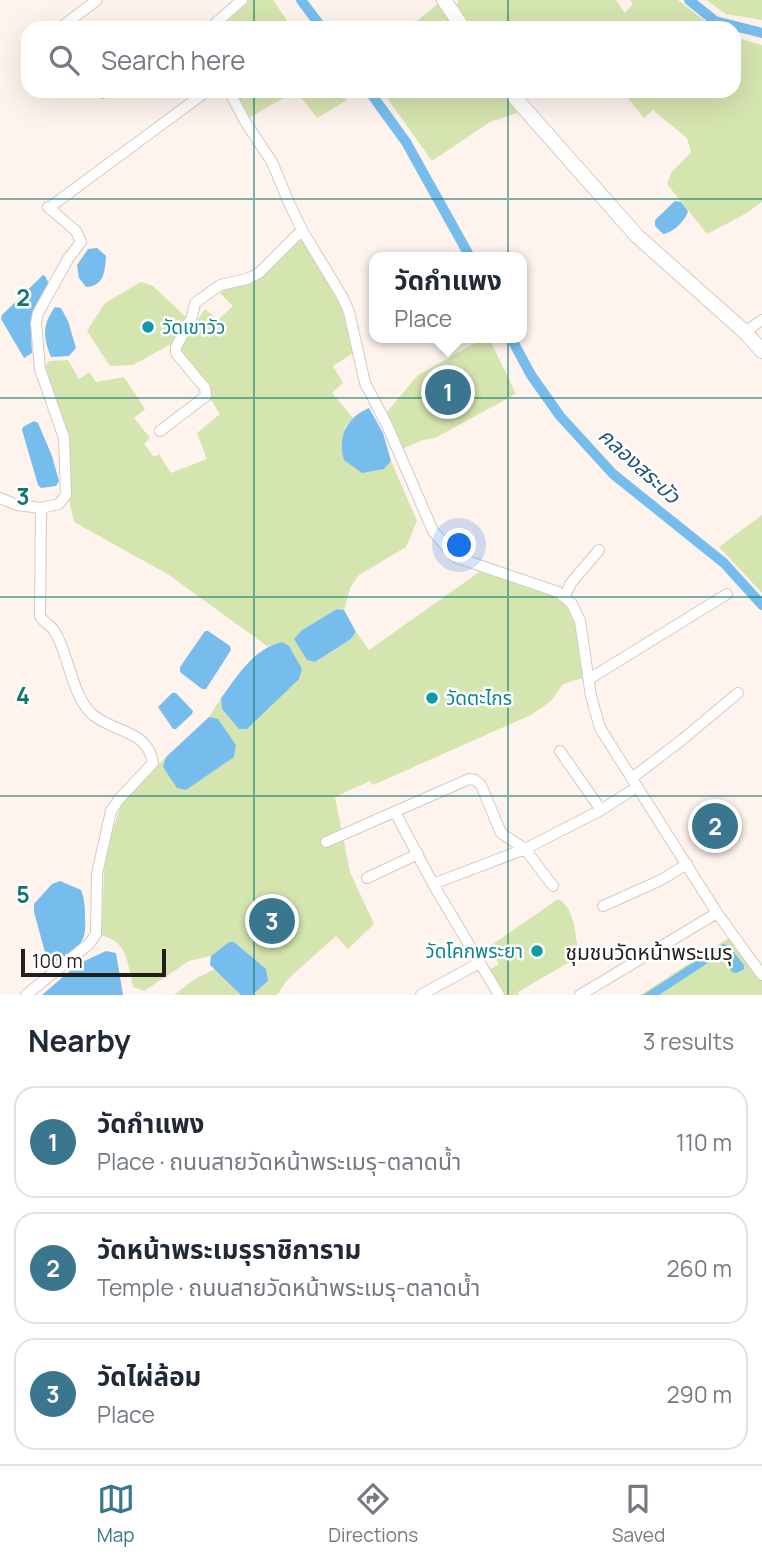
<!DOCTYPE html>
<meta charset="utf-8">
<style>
:root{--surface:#fff;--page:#f6f6f7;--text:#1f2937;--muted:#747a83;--line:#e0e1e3;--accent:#3a768d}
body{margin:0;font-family:Manrope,"Noto Sans Thai",sans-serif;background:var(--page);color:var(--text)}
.scale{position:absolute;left:21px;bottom:18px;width:145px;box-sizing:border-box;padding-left:7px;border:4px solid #221e1c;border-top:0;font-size:19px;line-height:24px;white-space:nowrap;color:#221e1c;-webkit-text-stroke:5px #fff;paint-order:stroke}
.you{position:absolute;left:460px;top:546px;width:24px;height:24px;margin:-18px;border:5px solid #fff;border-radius:50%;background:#1a73e8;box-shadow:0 0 0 10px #1a73e833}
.badge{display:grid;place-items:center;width:46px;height:46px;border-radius:50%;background:var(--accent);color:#fff;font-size:23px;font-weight:700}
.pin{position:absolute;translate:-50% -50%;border:4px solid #fff;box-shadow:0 2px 7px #0006}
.popup{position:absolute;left:369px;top:252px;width:158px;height:91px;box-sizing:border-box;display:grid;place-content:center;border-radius:14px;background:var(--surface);filter:drop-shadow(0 2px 5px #0005);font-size:23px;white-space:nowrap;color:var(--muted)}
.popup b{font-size:26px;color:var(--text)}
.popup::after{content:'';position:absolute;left:50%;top:100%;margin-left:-14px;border:14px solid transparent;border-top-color:var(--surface)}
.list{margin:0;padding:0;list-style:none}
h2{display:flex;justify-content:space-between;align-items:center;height:91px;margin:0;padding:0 28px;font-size:30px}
h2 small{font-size:23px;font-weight:400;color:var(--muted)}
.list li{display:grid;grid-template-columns:46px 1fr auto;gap:21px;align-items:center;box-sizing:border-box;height:112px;margin:0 14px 14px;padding:0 14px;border:2px solid var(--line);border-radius:21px}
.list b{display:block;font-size:26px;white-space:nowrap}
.list p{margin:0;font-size:23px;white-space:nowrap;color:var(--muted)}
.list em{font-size:23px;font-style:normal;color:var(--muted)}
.icon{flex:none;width:38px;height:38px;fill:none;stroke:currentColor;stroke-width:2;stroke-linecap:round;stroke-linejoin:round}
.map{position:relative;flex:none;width:762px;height:995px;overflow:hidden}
.search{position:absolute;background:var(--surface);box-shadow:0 7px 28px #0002;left:21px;right:21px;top:21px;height:77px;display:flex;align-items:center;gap:18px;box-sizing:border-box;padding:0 24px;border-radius:21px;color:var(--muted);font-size:26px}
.sheet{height:469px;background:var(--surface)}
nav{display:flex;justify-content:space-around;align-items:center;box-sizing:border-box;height:98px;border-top:2px solid var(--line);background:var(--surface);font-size:19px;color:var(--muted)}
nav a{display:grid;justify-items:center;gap:4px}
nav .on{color:var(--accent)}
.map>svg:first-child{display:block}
.green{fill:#d5e5af}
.water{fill:#76bded}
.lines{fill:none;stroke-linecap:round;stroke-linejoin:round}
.canal{stroke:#76bded;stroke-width:10}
.street-casing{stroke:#d4cac4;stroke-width:12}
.secondary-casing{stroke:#d4cac4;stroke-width:16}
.street{stroke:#fff;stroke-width:10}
.secondary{stroke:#fff;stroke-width:14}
.grid{fill:none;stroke:#0f766e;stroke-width:2;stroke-opacity:0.55}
.culture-dot{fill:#0f9aa8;stroke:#fff;stroke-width:2.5}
.labels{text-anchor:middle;stroke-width:5;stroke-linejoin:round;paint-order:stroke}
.culture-label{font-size:19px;fill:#0d838f;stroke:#fff;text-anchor:start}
.water-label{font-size:21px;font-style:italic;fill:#215677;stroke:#fff}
.neighbourhood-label{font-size:21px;fill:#221e1c;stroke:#fff}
.grid-label{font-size:23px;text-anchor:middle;font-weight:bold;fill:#0f766e;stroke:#fff;stroke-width:5;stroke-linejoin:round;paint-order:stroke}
</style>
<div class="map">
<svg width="762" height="995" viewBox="0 0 762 995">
<rect width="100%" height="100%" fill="#fef3ed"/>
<path class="green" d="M249 0H273L292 28H216Z
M458 0H616L625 13 633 4 630 0H678L714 28H472L457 6Z
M706 0H762V20L726 14Z
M440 2 458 28H408Z
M734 37 762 45V202L745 214 707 234 667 184 671 173 691 152 687 138 653 110 644 118 622 91H734Z
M235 91H296L250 117Z
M296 91H340L347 100 317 118Z
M382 91H502L517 113 490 122 432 161Z
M302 237 340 300 353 353 333 366 343 383 332 393 353 418 344 428 384 469 391 461 417 521 406 547 359 575 350 588 344 610 337 609 302 630 307 660 315 662 351 639 356 632 369 650 482 570 558 597C580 618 579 649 583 678L563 684 551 701 531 715 373 785 370 781 335 797 350 872 374 924 348 949 336 936 288 979 277 995H252L267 981 266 969 234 942H229L211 956 189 961 144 991 133 987C127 962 129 943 101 935L105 855 121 804 166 757 164 767 234 757 235 744 218 720 209 717 221 698 222 709 239 729H247L282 643 267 646 169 575 74 522 70 505 68 433 44 369 49 361 68 360 79 379 89 372 96 382 124 377 145 409 134 418 150 438 144 444 154 457 159 454 171 473 207 459 197 433 220 414 211 400 210 387 182 354 180 347 205 309 218 320 233 306 220 293C235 281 239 289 251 283 269 274 289 251 302 237Z
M141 282 153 286 187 318 171 344 133 365 110 366 87 331 105 303Z
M484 338H489L516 394 435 438 422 440 402 449 386 413 418 375Z
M762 515V593L719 547Z
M558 899C577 909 574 938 580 956L518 992 519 995H504L489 970 499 964 489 947Z
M729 938 762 981V995H640Z
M215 969 241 995H174L195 979Z"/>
<path class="water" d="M675 201 681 202 688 211C686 220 673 233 663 234L655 226V220Z
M97 248 106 256C105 272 104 286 86 287L79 278 77 265 88 249Z
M43 275 45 276 49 284C29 314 30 318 32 353L24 358 1 319 2 315Z
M55 307 61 308 68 321 76 348 69 356 51 357C43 337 42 325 55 307Z
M369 408 383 433 391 461 384 469 362 473 344 460C337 437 347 417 369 408Z
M34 421 38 423 52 456 59 481 56 486 41 488 38 485 22 430 23 427Z
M337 609 344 610 356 632 351 639 315 662 307 660 294 639 302 630Z
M205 631H208L230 646 231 650 206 689H202L180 672V667Z
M282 642 289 646 302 669 299 679 247 729H239L222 709 221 698C238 675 253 649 282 642Z
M172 693H176L193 711 192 714 176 729H173L158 707Z
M209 717 218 719 236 745 234 757 186 790 177 788 163 767 166 757Z
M60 881 81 890C85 900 85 909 85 919 87 947 75 948 54 963L46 956 34 912V904L52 884Z
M229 942H234L266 969 268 981 252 995H241L210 965 211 956Z
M722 944 728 945 744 965V969L737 973 732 972 724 959 717 957 659 995H643Z
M106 951 116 953 123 995H42L78 964Z"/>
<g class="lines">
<path class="canal" d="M301 0 322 28
M689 0 715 21 762 33
M369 91 406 142 470 257
M511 338 531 375 560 416 613 474 724 563 762 605"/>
<g class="street-casing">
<path id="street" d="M60 28 97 0
M210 28 242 0
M102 91 103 93
M229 91 246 123 272 162 289 203 302 230 343 298 349 312 365 383 387 425 433 531 455 557 558 592 572 604 580 621 591 696 600 728 717 913 762 975
M54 204 207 91
M745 332 762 320
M160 431 206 396 205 388 176 353V347L192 317 195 303 220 285 247 279 259 273 302 230
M0 498 17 505 41 508 40 616C44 623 51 625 55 632 69 655 72 697 93 715 115 733 148 730 153 763L119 799 111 811 97 874 96 934 90 943 26 995
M41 508 59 504 66 495 64 438 40 369 36 323 38 313 68 259 81 242 76 231 48 207
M564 597 571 583 599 550
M589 679 727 594
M560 751 601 810
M632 778 683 739 738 693
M395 812 433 884 499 995
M326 842 469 779 475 780 481 785 501 833 525 849 553 886
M367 878 418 854
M433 884 525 849 601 810 637 787
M603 906 661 880 687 864
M421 995 479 963
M580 995 717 913"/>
</g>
<g class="secondary-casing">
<path id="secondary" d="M444 0 463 28
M509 91 637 236 745 332 762 351"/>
</g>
<use href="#street" class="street"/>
<use href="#secondary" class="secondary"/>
</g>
<path class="grid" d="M254 0V28M508 0V28M254 91V995M508 91V995M0 199H762M0 398H762M0 597H762M0 796H762"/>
<g class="culture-dot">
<circle cx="148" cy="327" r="7"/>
<circle cx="432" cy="698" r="7"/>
<circle cx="537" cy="951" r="7"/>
</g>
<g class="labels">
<g class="culture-label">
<text x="162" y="334">วัดเขาวัว</text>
<text x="446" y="705">วัดตะไกร</text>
<text x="523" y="958" text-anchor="end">วัดโคกพระยา</text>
</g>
<g class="water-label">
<text transform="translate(639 466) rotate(42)" y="7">คลองสระบัว</text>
</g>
<g class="neighbourhood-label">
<text x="649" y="960">ชุมชนวัดหน้าพระเมรุ</text>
</g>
</g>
<g class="grid-label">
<text x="23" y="306">2</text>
<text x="23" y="505">3</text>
<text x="23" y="704">4</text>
<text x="23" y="903">5</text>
</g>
</svg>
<div class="scale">100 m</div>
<div class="you"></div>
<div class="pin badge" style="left:448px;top:392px">1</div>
<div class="popup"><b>วัดกำแพง</b>Place</div>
<div class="pin badge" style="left:715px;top:826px">2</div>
<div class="pin badge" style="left:272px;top:921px">3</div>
<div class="search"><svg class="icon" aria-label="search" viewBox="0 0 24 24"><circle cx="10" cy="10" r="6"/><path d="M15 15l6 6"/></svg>Search here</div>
</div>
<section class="sheet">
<h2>Nearby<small>3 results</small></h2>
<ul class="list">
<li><span class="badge">1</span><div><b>วัดกำแพง</b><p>Place · ถนนสายวัดหน้าพระเมรุ-ตลาดน้ำ</p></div><em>110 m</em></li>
<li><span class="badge">2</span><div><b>วัดหน้าพระเมรุราชิการาม</b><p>Temple · ถนนสายวัดหน้าพระเมรุ-ตลาดน้ำ</p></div><em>260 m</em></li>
<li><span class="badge">3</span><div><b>วัดไผ่ล้อม</b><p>Place</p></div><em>290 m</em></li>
</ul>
</section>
<nav>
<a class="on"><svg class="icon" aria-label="map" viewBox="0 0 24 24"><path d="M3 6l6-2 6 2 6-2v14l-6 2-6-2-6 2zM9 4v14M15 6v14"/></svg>Map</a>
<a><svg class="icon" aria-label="directions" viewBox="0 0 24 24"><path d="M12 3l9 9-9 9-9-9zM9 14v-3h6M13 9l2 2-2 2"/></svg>Directions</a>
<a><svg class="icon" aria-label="saved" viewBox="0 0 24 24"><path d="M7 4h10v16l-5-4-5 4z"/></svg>Saved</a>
</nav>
